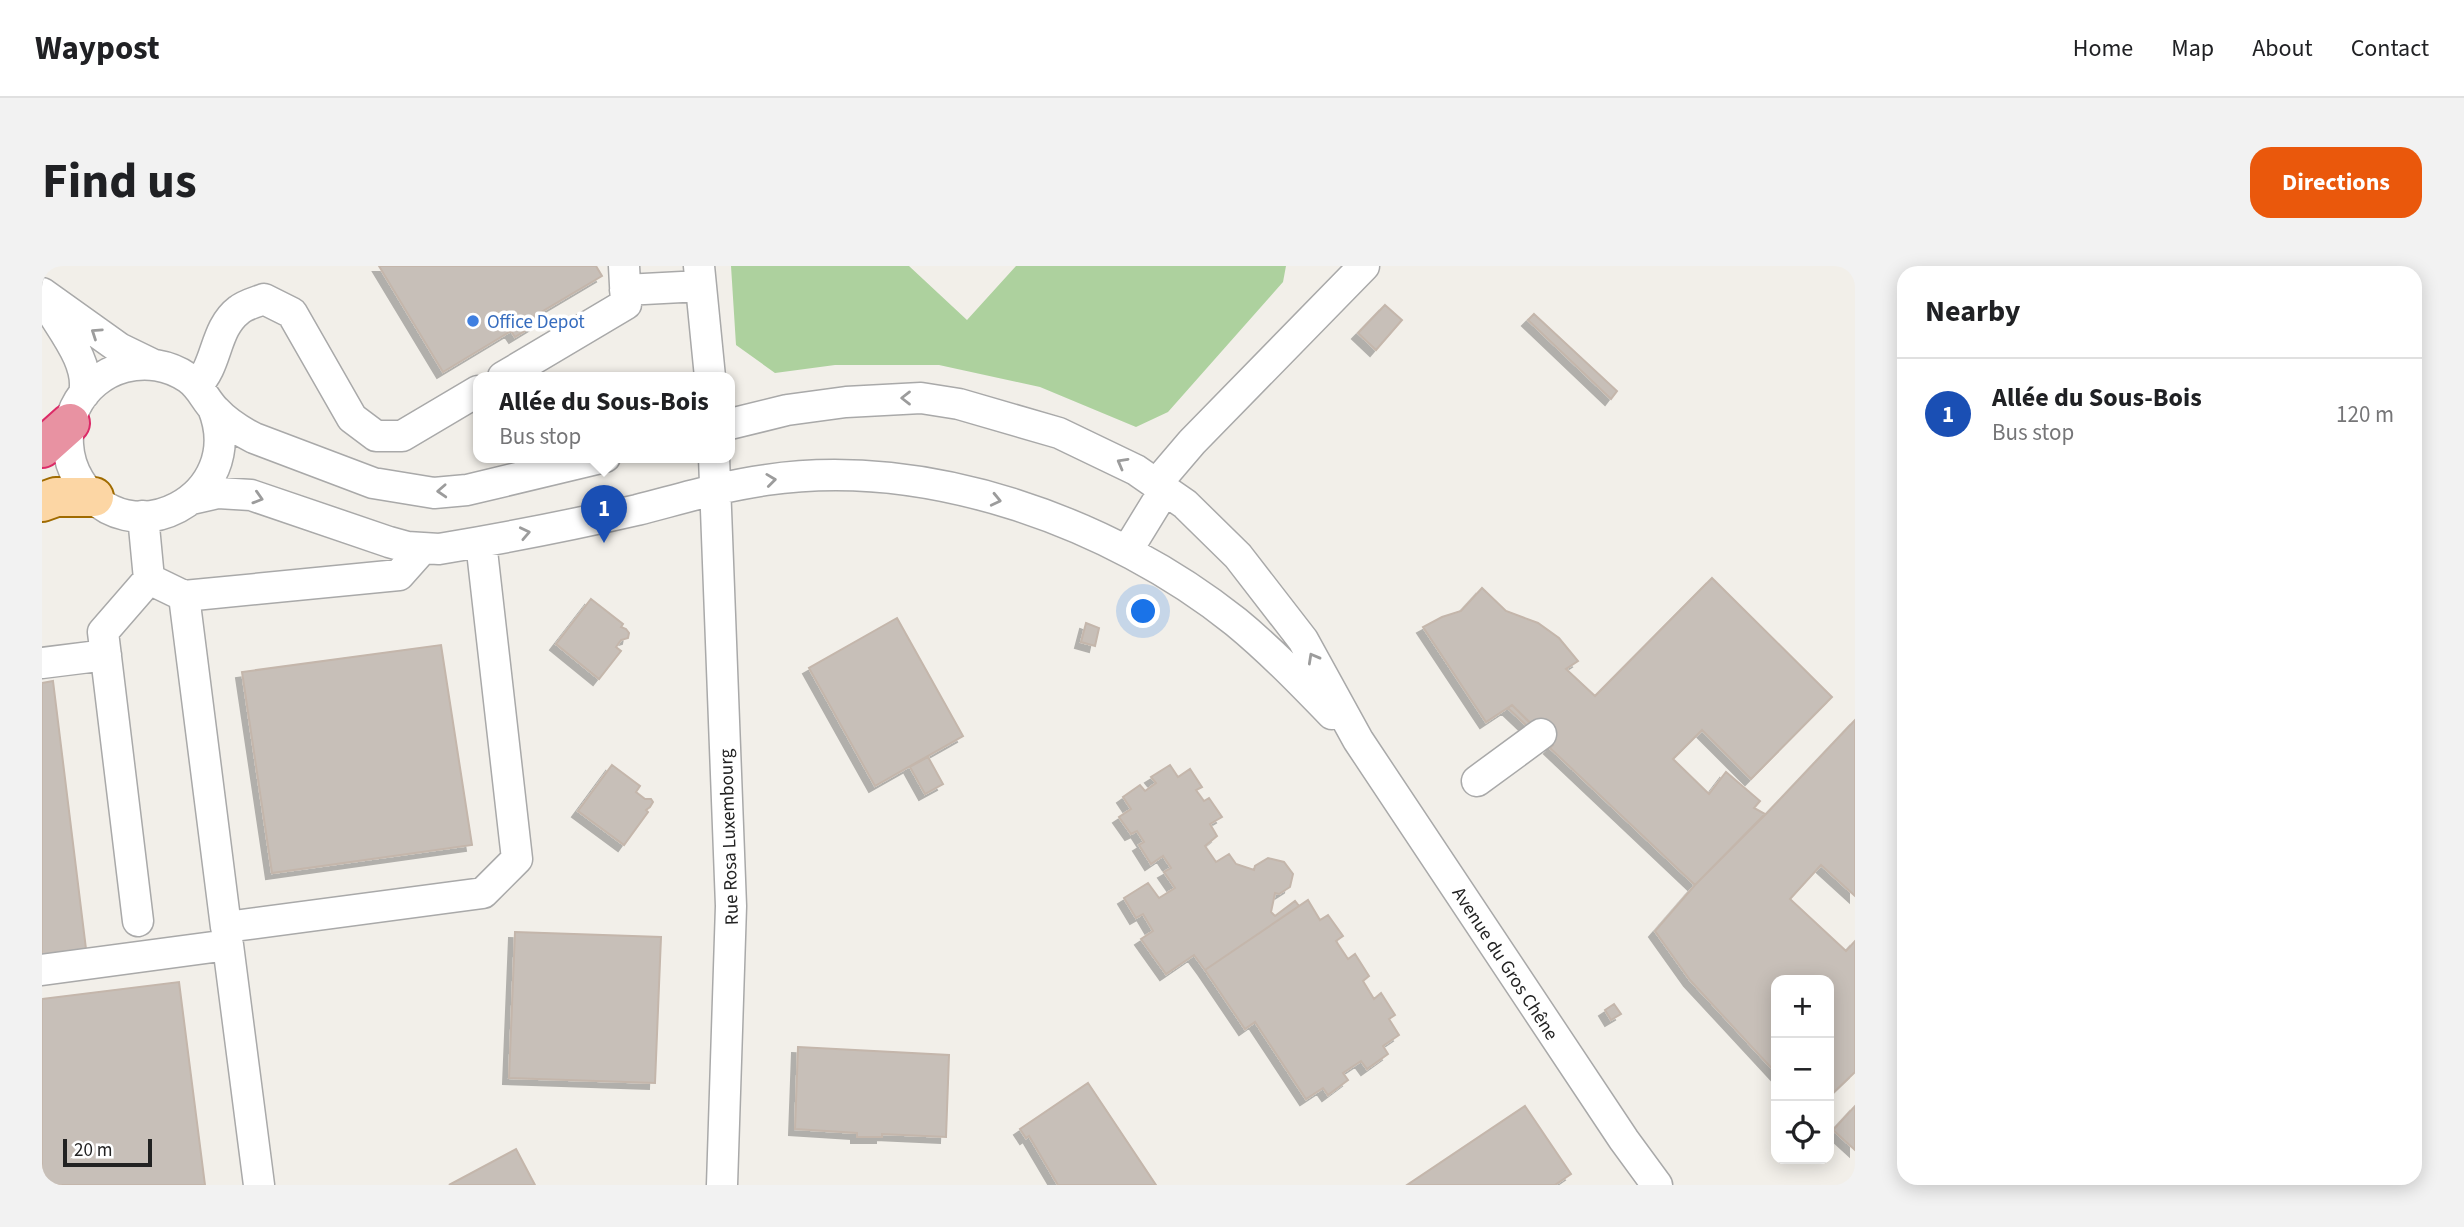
<!DOCTYPE html>
<meta charset="utf-8">
<style>
:root{--surface:#fff;--page:#f2f2f2;--text:#202124;--muted:#757577;--line:#e0e0e0;--accent:#ea580c}
body{margin:0;font-family:"Source Sans 3",sans-serif;background:var(--page);color:var(--text)}
.controls{position:absolute;right:21px;bottom:21px;display:grid;overflow:hidden;border-radius:14px;box-shadow:0 4px 18px #0003}
.controls button{width:63px;height:63px;display:grid;place-items:center;padding:0;border:0;border-bottom:2px solid var(--line);background:var(--surface);color:var(--text);font:35px sans-serif}
.scale{position:absolute;left:21px;bottom:18px;width:89px;box-sizing:border-box;padding-left:7px;border:4px solid #222;border-top:0;font-size:19px;line-height:24px;white-space:nowrap;color:#222;-webkit-text-stroke:5px #fff;paint-order:stroke}
.you{position:absolute;left:1102px;top:346px;width:24px;height:24px;margin:-18px;border:5px solid #fff;border-radius:50%;background:#1a73e8;box-shadow:0 0 0 10px #1a73e833}
.badge{display:grid;place-items:center;width:46px;height:46px;border-radius:50%;background:var(--accent);color:#fff;font-size:23px;font-weight:700}
.pin{position:absolute;translate:-50% -58px;filter:drop-shadow(0 2px 4px #0008)}
.pin::after{content:'';position:absolute;top:37px;width:24px;height:21px;background:inherit;clip-path:polygon(0 0,100% 0,50% 100%)}
.popup{position:absolute;left:431px;top:106px;width:262px;height:91px;box-sizing:border-box;display:grid;place-content:center;border-radius:14px;background:var(--surface);filter:drop-shadow(0 2px 5px #0005);font-size:23px;white-space:nowrap;color:var(--muted)}
.popup b{font-size:26px;color:var(--text)}
.popup::after{content:'';position:absolute;left:50%;top:100%;margin-left:-14px;border:14px solid transparent;border-top-color:var(--surface)}
.list{margin:0;padding:0;list-style:none}
h2{display:flex;justify-content:space-between;align-items:center;height:91px;margin:0;padding:0 28px;font-size:30px}
h2 small{font-size:23px;font-weight:400;color:var(--muted)}
.list li{display:grid;grid-template-columns:46px 1fr auto;gap:21px;align-items:center;box-sizing:border-box;height:112px;padding:0 28px;border-top:2px solid var(--line)}
.list b{display:block;font-size:26px;white-space:nowrap}
.list p{margin:0;font-size:23px;white-space:nowrap;color:var(--muted)}
.list em{font-size:23px;font-style:normal;color:var(--muted)}
.icon{flex:none;width:38px;height:38px;fill:none;stroke:currentColor;stroke-width:2;stroke-linecap:round;stroke-linejoin:round}
.map{position:relative;flex:none;width:1813px;height:919px;overflow:hidden;border-radius:21px}
header{display:flex;align-items:center;gap:42px;box-sizing:border-box;height:98px;padding:0 35px;background:var(--surface);border-bottom:2px solid var(--line)}
header strong{font-size:33px}
nav{display:flex;gap:38px;margin-inline-start:auto;font-size:24px}
.intro{display:flex;align-items:center;justify-content:space-between;box-sizing:border-box;height:168px;padding:0 42px}
h1{margin:0;font-size:49px}
.button{padding:18px 32px;border-radius:21px;background:var(--accent);color:#fff;font-size:24px;font-weight:700}
main{display:flex;gap:42px;padding:0 42px}
aside{flex:1;background:var(--surface);border-radius:21px;box-shadow:0 4px 18px #0003}
.map>svg:first-child{display:block}
.forest{fill:#add19e}
.building{fill:#c7bfb8;stroke:#c4b6ab;stroke-width:2;filter:url(#shadow)}
.lines{fill:none;stroke-linecap:round;stroke-linejoin:round}
.minor-casing{stroke:#a9a9a9;stroke-width:33}
.major-casing{stroke:#a06b00;stroke-width:42}
.highway-casing{stroke:#dc2a67;stroke-width:42}
.minor{stroke:#fff;stroke-width:30}
.major{stroke:#fcd6a4;stroke-width:38}
.highway{stroke:#e892a2;stroke-width:38}
.oneway{stroke:#9c9c9c}
.shop-dot{fill:#3f7fe0;stroke:#fff;stroke-width:2.5}
.labels{text-anchor:middle;stroke-width:7;stroke-linejoin:round;paint-order:stroke}
.shop-label{font-size:19px;fill:#366cbe;stroke:#fff;text-anchor:start}
.street-label{font-size:19px;fill:#222;stroke:#fff}
</style>
<header>
<strong>Waypost</strong>
<nav><a>Home</a><a>Map</a><a>About</a><a>Contact</a></nav>
</header>
<div class="intro"><h1>Find us</h1><a class="button">Directions</a></div>
<main>
<div class="map">
<svg width="1813" height="919" viewBox="0 0 1813 919">
<defs>
<filter id="shadow"><feDropShadow dx="-6" dy="6" stdDeviation="0" flood-color="#0004"/></filter>
</defs>
<rect width="100%" height="100%" fill="#f2efe9"/>
<path class="forest" d="M689 0H867L925 54 974 0H1244L1241 16 1126 146 1094 161 998 121 897 99H793L733 107 694 79Z"/>
<path class="building" d="M337 0H554L560 10 491 51 494 58 473 71 469 65 401 106Z
M1343 39 1360 54 1334 84 1316 67Z
M1492 48 1575 125 1569 133 1486 54Z
M1670 312 1790 431 1709 513 1660 464 1631 493 1667 528 1684 506 1718 535 1712 542 1723 548 1653 619 1508 482 1511 479 1470 439 1444 456 1381 361 1400 351 1419 345 1440 322 1464 345 1496 357 1517 372 1536 395 1524 403 1553 430Z
M549 333 581 358 579 361 584 363 587 367 586 372 579 374 574 381 579 385 557 413 514 378Z
M855 352 921 470 833 520 767 402Z
M1044 357 1057 362 1053 380 1039 376Z
M399 379 430 579 230 607 200 406Z
M11 415 44 683 0 689V417Z
M1470 439 1488 457 1485 460 1466 442Z
M1813 454V630L1779 599 1748 633 1804 685 1813 675V806L1787 831V714H1734V807L1648 714 1613 665 1653 619 1725 547Z
M886 491 901 518 883 528 868 501Z
M570 499 598 520 594 526 603 533H609L611 536 608 541 604 544 606 546 582 579 536 545Z
M1128 499 1136 511 1148 503 1160 521 1154 524 1162 535 1167 532 1180 551 1168 558 1175 570 1163 580 1174 596 1187 588 1194 598 1212 604 1213 600 1226 592 1242 596 1251 608 1248 621 1237 628 1233 627 1229 646 1233 650 1253 635 1257 640 1163 704 1152 689 1124 708 1099 673 1111 665 1101 648 1094 652 1082 632 1106 617 1117 632 1133 622 1122 606 1129 602 1121 590 1109 598 1097 579 1102 576 1095 565 1089 568 1077 551 1089 543 1081 531 1098 519 1103 525 1114 517 1109 511Z
M1266 634 1278 654 1286 649 1301 670 1294 675 1306 693 1313 688 1327 710 1321 715 1332 733 1339 727 1353 749 1347 753 1357 769 1341 780 1346 788 1325 803 1319 795 1301 807 1306 814 1286 829 1281 822 1264 833 1213 756 1203 763 1163 704Z
M473 666 619 671 613 817 467 812Z
M137 716 163 919H0V733Z
M1572 738 1579 748 1569 754 1563 744Z
M756 781 907 789 904 871 840 868V871H815V867L753 863Z
M1046 817 1114 919H1016L987 870 984 872 978 863Z
M1483 840 1529 908 1513 919H1365Z
M1813 840V884L1791 864Z
M474 883 493 919H407Z"/>
<g class="lines">
<g class="minor-casing">
<path id="minor" d="M657 0 668 111
M583 24 659 20
M0 27 77 82 112 99
M5 38C19 63 49 97 42 128
M461 111 584 38 582 0
M155 119C176 99 172 63 197 44 203 39 214 36 222 33L250 47 310 152 334 170H360L436 125
M171 142C207 231 86 294 37 214 24 193 22 165 33 142 53 100 107 85 146 112 159 121 163 134 173 144 184 156 198 165 212 172L331 217 392 227 425 224 563 191
M688 158 745 144 804 136 879 132 917 138 1017 167 1094 204 1143 238 1196 290 1261 374 1316 474 1582 874 1615 919
M672 191 689 640 680 919
M1115 217 1150 176 1322 0
M150 233 176 227 209 229 347 276 365 281 397 283C463 272 530 259 595 244 638 233 680 220 724 214 885 190 1069 256 1194 356 1228 384 1259 416 1290 448
M1085 285 1123 223
M107 313 142 330 184 661 441 627 475 593 439 276
M142 330 357 309 381 282
M0 397 64 389
M1435 515 1499 468
M96 655 61 366 107 313 101 250
M0 704 186 679 217 919"/>
</g>
<g class="major-casing">
<path id="major" d="M0 236 14 231H52"/>
</g>
<g class="highway-casing">
<path id="highway" d="M0 182 28 157"/>
</g>
<use href="#minor" class="minor"/>
<use href="#major" class="major"/>
<use href="#highway" class="highway"/>
</g>
<defs><path id="oneway-chevron" d="M-2-3.5L2.5 0L-2 3.5" fill="none" stroke-width="1.6" stroke-linecap="round" stroke-linejoin="round" transform="scale(1.75)"/></defs>
<g class="oneway">
<use href="#oneway-chevron" transform="translate(54 67) rotate(-146)"/>
<use href="#oneway-chevron" transform="translate(864 132) rotate(180)"/>
<use href="#oneway-chevron" transform="translate(1080 197) rotate(-151)"/>
<use href="#oneway-chevron" transform="translate(729 214) rotate(-7)"/>
<use href="#oneway-chevron" transform="translate(400 225) rotate(177)"/>
<use href="#oneway-chevron" transform="translate(216 232) rotate(17)"/>
<use href="#oneway-chevron" transform="translate(954 234) rotate(13)"/>
<use href="#oneway-chevron" transform="translate(483 267) rotate(-12)"/>
<use href="#oneway-chevron" transform="translate(1271 392) rotate(-119)"/>
</g>
<circle class="shop-dot" cx="431" cy="55" r="7"/>
<g class="labels">
<g class="shop-label">
<text x="445" y="62">Office Depot</text>
</g>
<g class="street-label">
<text transform="translate(686 571) rotate(-92)" y="7">Rue Rosa Luxembourg</text>
<text transform="translate(1464 697) rotate(57)" y="7">Avenue du Gros Chêne</text>
</g>
</g>
</svg>
<div class="controls">
<button>+</button>
<button>−</button>
<button><svg class="icon" aria-label="locate" viewBox="0 0 24 24"><circle cx="12" cy="12" r="6"/><path d="M12 2v4M12 18v4M2 12h4M18 12h4"/></svg></button>
</div>
<div class="scale">20 m</div>
<div class="you"></div>
<div class="pin badge" style="left:562px;top:277px;background:#1a4fb4">1</div>
<div class="popup"><b>Allée du Sous-Bois</b>Bus stop</div>
</div>
<aside>
<h2>Nearby<small></small></h2>
<ul class="list">
<li><span class="badge" style="background:#1a4fb4">1</span><div><b>Allée du Sous-Bois</b><p>Bus stop</p></div><em>120 m</em></li>
</ul>
</aside>
</main>
